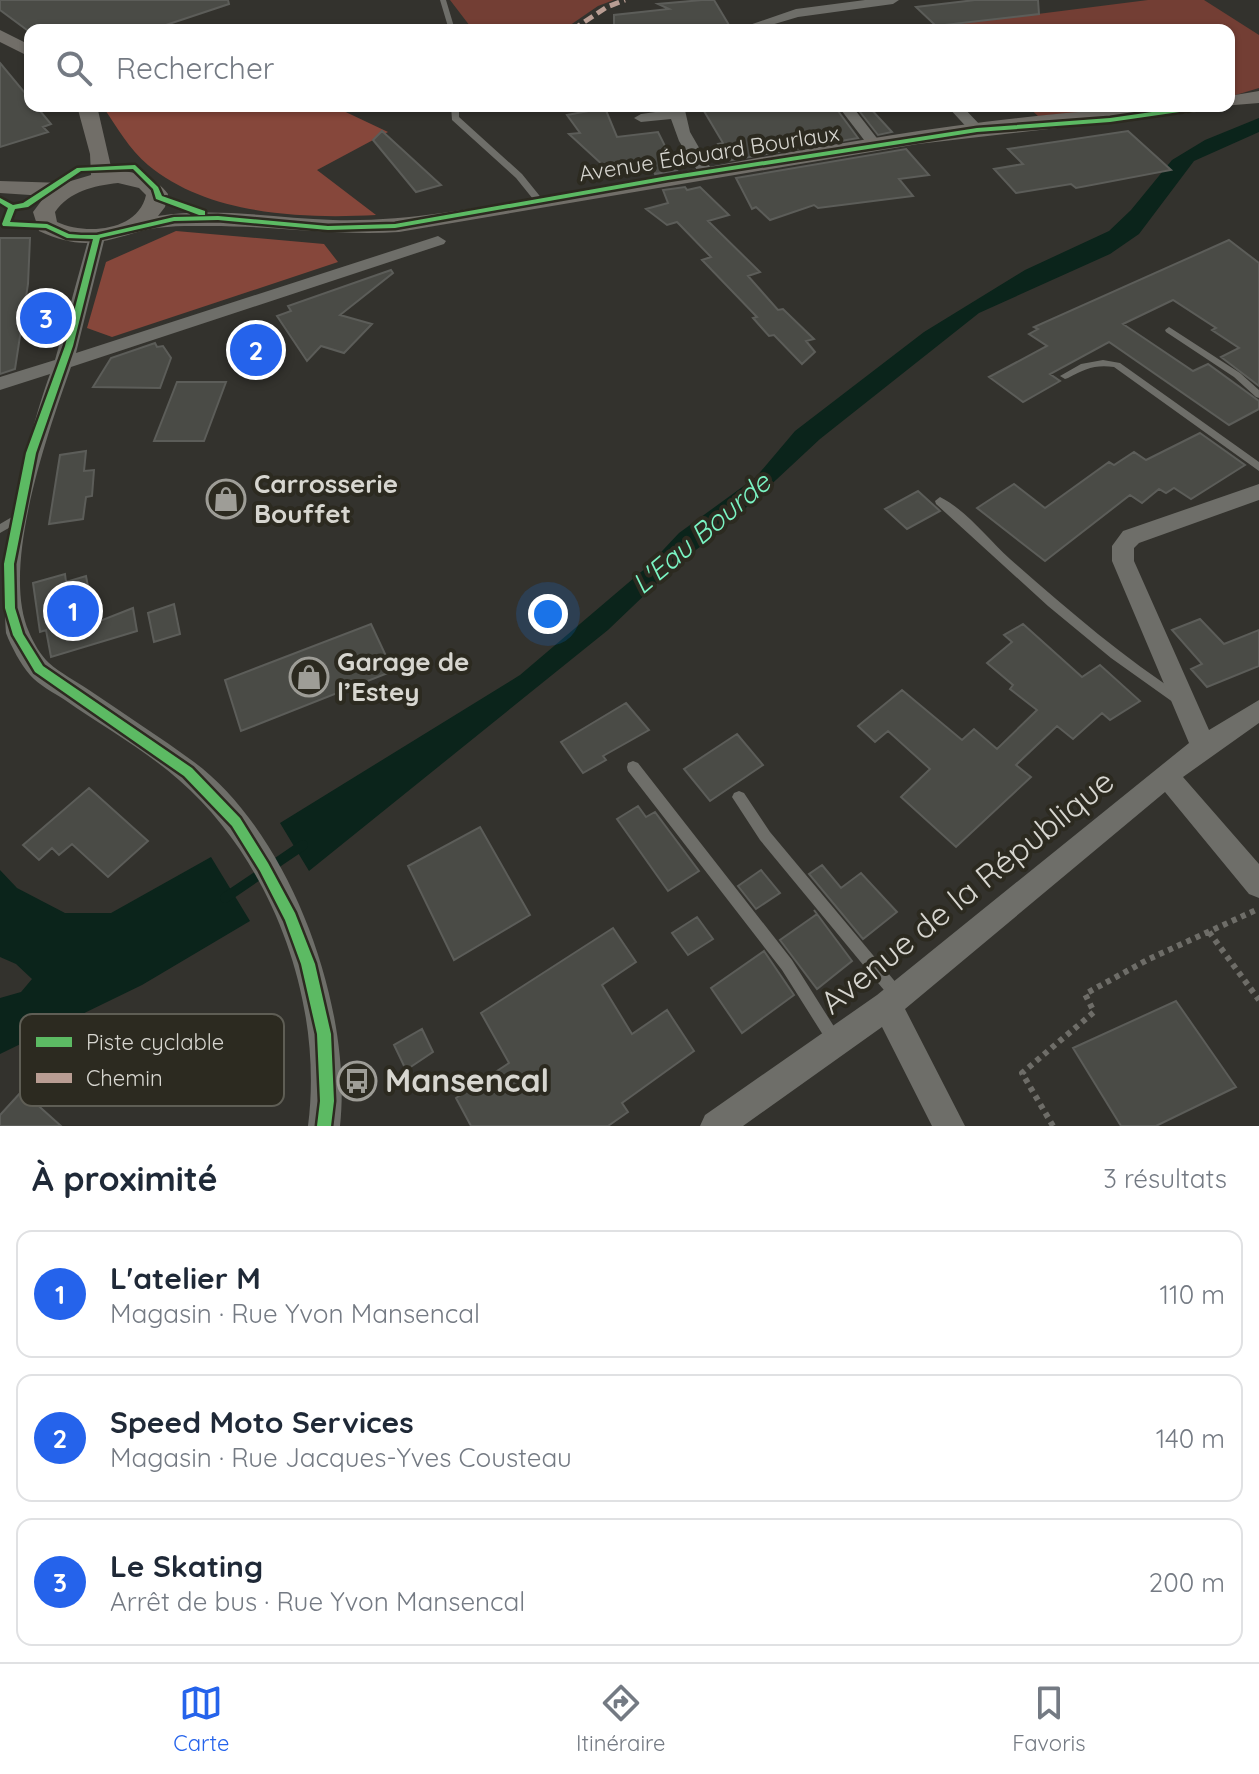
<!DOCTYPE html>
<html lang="fr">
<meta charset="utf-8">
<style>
:root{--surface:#fff;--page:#f6f6f7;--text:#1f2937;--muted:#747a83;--line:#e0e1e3;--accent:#2563eb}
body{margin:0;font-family:Quicksand,sans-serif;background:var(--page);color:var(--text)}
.you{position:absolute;left:548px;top:614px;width:28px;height:28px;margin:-20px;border:6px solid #fff;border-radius:50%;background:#1a73e8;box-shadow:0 0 0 12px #1a73e833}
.badge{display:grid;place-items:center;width:52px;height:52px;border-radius:50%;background:var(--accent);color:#fff;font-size:26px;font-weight:700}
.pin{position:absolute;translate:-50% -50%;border:4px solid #fff;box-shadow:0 2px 8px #0006}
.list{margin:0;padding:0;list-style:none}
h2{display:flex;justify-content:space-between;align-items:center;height:104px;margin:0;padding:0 32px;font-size:34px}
h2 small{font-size:26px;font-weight:400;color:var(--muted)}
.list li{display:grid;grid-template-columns:52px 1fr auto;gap:24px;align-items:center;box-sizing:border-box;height:128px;margin:0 16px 16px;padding:0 16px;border:2px solid var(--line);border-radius:16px}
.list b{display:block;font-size:30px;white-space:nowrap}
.list p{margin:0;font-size:26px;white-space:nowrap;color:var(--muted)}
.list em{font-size:26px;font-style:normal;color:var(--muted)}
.icon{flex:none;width:44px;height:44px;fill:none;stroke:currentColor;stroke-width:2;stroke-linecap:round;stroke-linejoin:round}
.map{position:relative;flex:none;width:1259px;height:1126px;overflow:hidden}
.search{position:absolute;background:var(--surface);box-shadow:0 2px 6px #0004;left:24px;right:24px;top:24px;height:88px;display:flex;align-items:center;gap:20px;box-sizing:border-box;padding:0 28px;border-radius:16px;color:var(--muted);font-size:30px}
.sheet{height:536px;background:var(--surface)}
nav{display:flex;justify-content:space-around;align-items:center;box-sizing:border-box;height:112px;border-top:2px solid var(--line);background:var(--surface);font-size:22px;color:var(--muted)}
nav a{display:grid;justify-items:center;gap:4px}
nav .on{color:var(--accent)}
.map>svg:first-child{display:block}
.green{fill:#733e34}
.forest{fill:#86473b}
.water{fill:#0b241b}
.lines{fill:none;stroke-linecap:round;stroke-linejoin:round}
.stream{stroke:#0b241b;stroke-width:10}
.building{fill:#4a4b46;stroke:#5c5d59;stroke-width:2}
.path{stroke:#6e6d68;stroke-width:6;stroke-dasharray:5 5;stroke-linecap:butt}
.lane{fill:#6e6e69;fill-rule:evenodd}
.street{fill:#6e6e69;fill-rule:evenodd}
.secondary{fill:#716e68;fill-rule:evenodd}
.quiet{stroke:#b99d93;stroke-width:5;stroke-dasharray:10 5;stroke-linecap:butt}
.cycleway-casing{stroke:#2c2a20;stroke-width:5}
.cycleway{fill:#5cba63;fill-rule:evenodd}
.labels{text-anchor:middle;stroke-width:8;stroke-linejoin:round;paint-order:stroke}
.far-street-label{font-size:22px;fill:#d7d6d0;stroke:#2c2a20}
.poi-label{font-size:26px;font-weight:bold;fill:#d7d6d0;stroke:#2c2a20;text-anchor:start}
.water-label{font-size:28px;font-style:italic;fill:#7af4c3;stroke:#2c2a20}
.near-street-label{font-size:32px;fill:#d7d6d0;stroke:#2c2a20}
.near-poi-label{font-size:32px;font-weight:bold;fill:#d7d6d0;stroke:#2c2a20;text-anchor:start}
.key{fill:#2c2a20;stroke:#5f5e55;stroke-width:2}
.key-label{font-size:22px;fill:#d7d6d0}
</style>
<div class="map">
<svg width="1259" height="1126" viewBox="0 0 1259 1126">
<rect width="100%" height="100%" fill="#33322d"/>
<path class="green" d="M450 0H614L598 6 563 30H473Z
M1148 0H1204L1259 35V88L1229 97V30H963L958 24Z
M1027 106H1162L1038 116Z"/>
<path class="forest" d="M333 106 388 132 317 170 376 215C302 219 208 215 148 165 129 149 117 127 103 107Z
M176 231 324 244 338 262 112 337 87 328 106 262Z"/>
<path class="water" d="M1259 118V132L1194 161 1139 234 1110 254 979 313 820 439 721 531 676 565 608 630 309 871 280 823 520 675 648 566 679 533 756 477 795 431 924 332 1025 270 1109 231 1131 210 1172 160 1205 140Z
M211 857 250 921 142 985 0 1054V998L21 992 32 979 16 964 0 957V870L17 888 65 913H111Z"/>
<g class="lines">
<path class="stream" d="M225 898 303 845"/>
</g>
<path class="building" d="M0 0H228L229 4 151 30H27L0 10Z
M702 0H714L732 30H614V15L669 9 658 4Z
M975 0H1038L1039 14 936 26 916 7Z
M0 63 30 99V106H36L51 124 43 127 48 132 0 147Z
M701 106H731L734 111 768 106H819L823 111H838L858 138 727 161 718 144 723 143Z
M869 107 892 132 878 135 857 108Z
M605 108 617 137 658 132 677 170 655 174 650 161 606 168 569 134 580 133 567 115Z
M382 131 441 185 416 192 373 140Z
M1128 131 1171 170 1076 188 1071 184 1016 193 994 169 1023 164 1008 149Z
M906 149 929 175 899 179 913 196 818 208 814 205 770 220 756 207 752 209 736 178Z
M685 187 687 190 700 187 729 215 708 221 760 272 748 276 778 310 783 309 814 339 806 341 815 352 802 364 774 335 769 336 753 318 757 317 702 260 711 257 677 222 667 225 646 209 668 203 663 190Z
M0 238H30L28 284 15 369 0 374Z
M1229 240 1259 263V386L1221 357 1239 348 1212 330 1216 328 1173 300 1123 324 1193 371 1208 364 1259 401V409L1229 425 1109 342 1050 374 1060 381 1023 402 989 377 1047 346 1029 334 1038 329 1034 327Z
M391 270 393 273 340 315 372 324 344 353 321 346 307 361 277 316 291 311 288 306Z
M155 343 157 347 163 346 171 358 160 388 93 387 111 358Z
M177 382H226L204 441H154Z
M1200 433 1245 465 1191 499 1174 488 1166 493 1159 489 1142 503 1130 495 1045 561 977 508 1014 484 1045 508 1109 462 1114 465 1134 452 1146 460Z
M86 451 84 471 94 470 92 496 86 497 83 519 49 524 60 455Z
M918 491 940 511 907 529 885 509Z
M65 574 66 582 86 576 95 623 133 608 137 631 51 657 46 630 40 632 33 583Z
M174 604 180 634 154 642 148 613Z
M1200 619 1224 644 1259 630V666L1207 687 1191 669 1202 664 1172 630Z
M371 624 393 671 241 731 225 680Z
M1023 624 1082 677 1100 665 1140 701 1110 720 1102 713 1073 739 1057 726 1016 765 1031 777 956 847 901 797 930 769 888 731 875 742 858 726 902 690 962 740 974 729 997 749 1037 710 1010 689 1013 685 987 663 1012 642 1004 635Z
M626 703 649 730 603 756 606 760 583 773 561 742Z
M737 734 763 765 710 801 684 769Z
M89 788 148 841 108 877 72 844 59 855 52 848 39 860 23 845Z
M638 806 646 817 655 812 699 871 668 891 617 819Z
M480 827 530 915 454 960 408 866Z
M822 865 841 888 861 873 897 912 863 939 809 874Z
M761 870 780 893 756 909 738 886Z
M814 910 852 961 817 989 780 940 817 914Z
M697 917 713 939 688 955 672 933Z
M613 928 636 962 602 985 632 1034 667 1010 694 1051 622 1103 628 1112 608 1126H471L456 1098 509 1063 481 1013Z
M764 951 794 995 742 1033 711 988Z
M1176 1001 1236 1087 1156 1126H1121L1073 1048Z
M422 1029 433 1052 406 1070 394 1045Z
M22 1091 61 1126H0V1115Z"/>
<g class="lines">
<path class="path" d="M1209 932 1259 1000
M1053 1126 1022 1073 1094 1012 1085 994 1149 959 1256 910"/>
<path class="lane" d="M440 0H446L455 30H449Z
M451 106H459V117L522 174 543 200V204H537L516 178 452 120Z
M1169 327 1240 373 1259 390V398L1256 397 1234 377 1166 332 1165 330Z
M1103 360 1120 363 1259 462V471L1114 367C1096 364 1084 369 1068 378L1065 379 1060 376 1081 364Z
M940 497C965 509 989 540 1010 559 1066 608 1122 657 1185 697L1187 701 1185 705 1181 706 1177 705 1111 658 1048 606 936 504 935 501Z
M17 514 22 518 21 521 0 533V524Z
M633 761 638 763 792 960 840 1036 843 1041 840 1046 835 1049 830 1046 782 970 628 771 627 767 628 763Z
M739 791 744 793 770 832 903 991 905 996 903 1001 898 1003 893 1001 760 840 732 797 734 793Z"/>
<path class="street" d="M865 0H899L893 4 798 17 754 30H735L796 9Z
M670 106H684L690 132 713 172 710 175H700L679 141 671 119 641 122 634 118 641 114 670 110Z
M838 106H852L883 146 881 149H871Z
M947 106H962L982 127V133H972Z
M97 232 105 237 76 353 432 238 438 236 446 241 444 244 71 367C48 432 0 567 29 632 33 642 41 656 49 663 60 673 76 681 89 690 124 714 160 737 194 762 291 834 353 1008 340 1126H308C324 1003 273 862 179 780 145 750 102 726 65 700 54 693 39 685 30 675 21 665 11 646 6 633 0 563 25 442 50 374L0 390V377L55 360 89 237Z
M1259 484V500L1139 543 1134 548V561L1209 730 1259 700V723L1183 777 1259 864V898L1249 894 1165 792 905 1009 965 1126H932L882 1027 743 1126H700L705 1115 877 995 1189 743 1112 561V546L1123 531Z"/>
<path class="secondary" d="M0 30 30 45V57L0 42Z
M1259 91V103L1222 106H1229V96Z
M77 106H97L112 171C133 170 155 176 168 194L165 207 158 216C216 207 275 218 333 220 370 221 406 218 442 213 699 176 955 106 1217 106L1214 110 918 144 399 232C333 236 268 225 201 226 180 226 154 226 134 233 95 245 77 248 39 231L33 212 45 196 0 193V181L64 183 91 175 90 154ZM118 183 139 188 146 195C138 232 85 235 57 222L55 212C70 191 93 186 118 183Z"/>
<path class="quiet" d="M572 30 607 7 625 0"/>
<g class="cycleway-casing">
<path id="cycleway" d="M1194 106H1210L1207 108 1110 122 977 132 668 180 395 228 328 230 218 220 174 221 100 238 73 346 36 453 14 564 15 608 23 634 43 666 192 768 240 818 268 863 295 913 315 964 331 1034 334 1101 331 1126H317L320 1101 317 1034 301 964 285 920 260 871 232 826 184 776 35 672 13 635 5 608 4 564 26 453 65 346 93 239 67 238 46 228 3 226 2 224 8 208 0 203V198L13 205 23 203 77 168 135 165 158 187 162 196 205 211V215H199L156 199 153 189 133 169 81 171 28 207 15 209 10 222 47 224 69 234 81 235H97L174 217 218 216 328 226 395 224 668 176 977 128 1110 118Z"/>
</g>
<use href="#cycleway" class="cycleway"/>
</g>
<defs>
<g id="shop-ring" transform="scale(2)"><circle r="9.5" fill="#2c2a20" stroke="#9e9d97" stroke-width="1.5"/><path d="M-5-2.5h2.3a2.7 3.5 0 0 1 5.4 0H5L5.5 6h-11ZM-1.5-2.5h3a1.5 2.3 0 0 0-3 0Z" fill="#9e9d97"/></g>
<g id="bus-ring" transform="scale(2)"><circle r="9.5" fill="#2c2a20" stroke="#9e9d97" stroke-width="1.5"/><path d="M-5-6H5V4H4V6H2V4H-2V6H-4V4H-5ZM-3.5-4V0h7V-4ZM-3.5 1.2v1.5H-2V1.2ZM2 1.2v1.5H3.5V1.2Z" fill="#9e9d97"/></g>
</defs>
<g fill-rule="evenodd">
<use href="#shop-ring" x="226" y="499"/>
<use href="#shop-ring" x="309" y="677"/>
<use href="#bus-ring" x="357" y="1081"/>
</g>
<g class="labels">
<g class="far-street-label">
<text transform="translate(709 153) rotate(-9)" y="8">Avenue Édouard Bourlaux</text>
</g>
<g class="poi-label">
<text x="254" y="493">Carrosserie<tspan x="254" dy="30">Bouffet</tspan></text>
<text x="337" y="671">Garage de<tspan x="337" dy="30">l’Estey</tspan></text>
</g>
<g class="water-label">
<text transform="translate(701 533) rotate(-40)" y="10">L'Eau Bourde</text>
</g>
<g class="near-street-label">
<text transform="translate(967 892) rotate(-39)" y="11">Avenue de la République</text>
</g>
<g class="near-poi-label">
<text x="385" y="1092">Mansencal</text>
</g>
</g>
<rect x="20" y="1014" width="264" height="92" rx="12" class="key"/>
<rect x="36" y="1037" width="36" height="10" fill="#5cba63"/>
<rect x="36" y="1073" width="36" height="10" fill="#b99d93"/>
<g class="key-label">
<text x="86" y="1050">Piste cyclable</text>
<text x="86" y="1086">Chemin</text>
</g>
</svg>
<div class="you"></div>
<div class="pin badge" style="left:73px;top:611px">1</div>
<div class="pin badge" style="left:256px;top:350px">2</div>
<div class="pin badge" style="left:46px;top:318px">3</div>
<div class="search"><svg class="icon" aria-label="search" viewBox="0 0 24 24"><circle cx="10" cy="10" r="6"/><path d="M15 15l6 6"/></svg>Rechercher</div>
</div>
<section class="sheet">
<h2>À proximité<small>3 résultats</small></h2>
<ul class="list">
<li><span class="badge">1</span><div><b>L'atelier M</b><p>Magasin · Rue Yvon Mansencal</p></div><em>110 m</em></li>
<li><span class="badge">2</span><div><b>Speed Moto Services</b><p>Magasin · Rue Jacques-Yves Cousteau</p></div><em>140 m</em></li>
<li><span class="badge">3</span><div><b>Le Skating</b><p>Arrêt de bus · Rue Yvon Mansencal</p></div><em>200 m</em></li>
</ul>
</section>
<nav>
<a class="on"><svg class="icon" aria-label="map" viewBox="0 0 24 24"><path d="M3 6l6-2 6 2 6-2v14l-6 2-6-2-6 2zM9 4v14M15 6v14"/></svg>Carte</a>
<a><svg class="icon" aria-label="directions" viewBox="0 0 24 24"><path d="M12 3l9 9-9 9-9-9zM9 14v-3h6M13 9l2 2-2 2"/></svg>Itinéraire</a>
<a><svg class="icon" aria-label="saved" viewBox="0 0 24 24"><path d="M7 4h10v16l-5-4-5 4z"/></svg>Favoris</a>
</nav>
